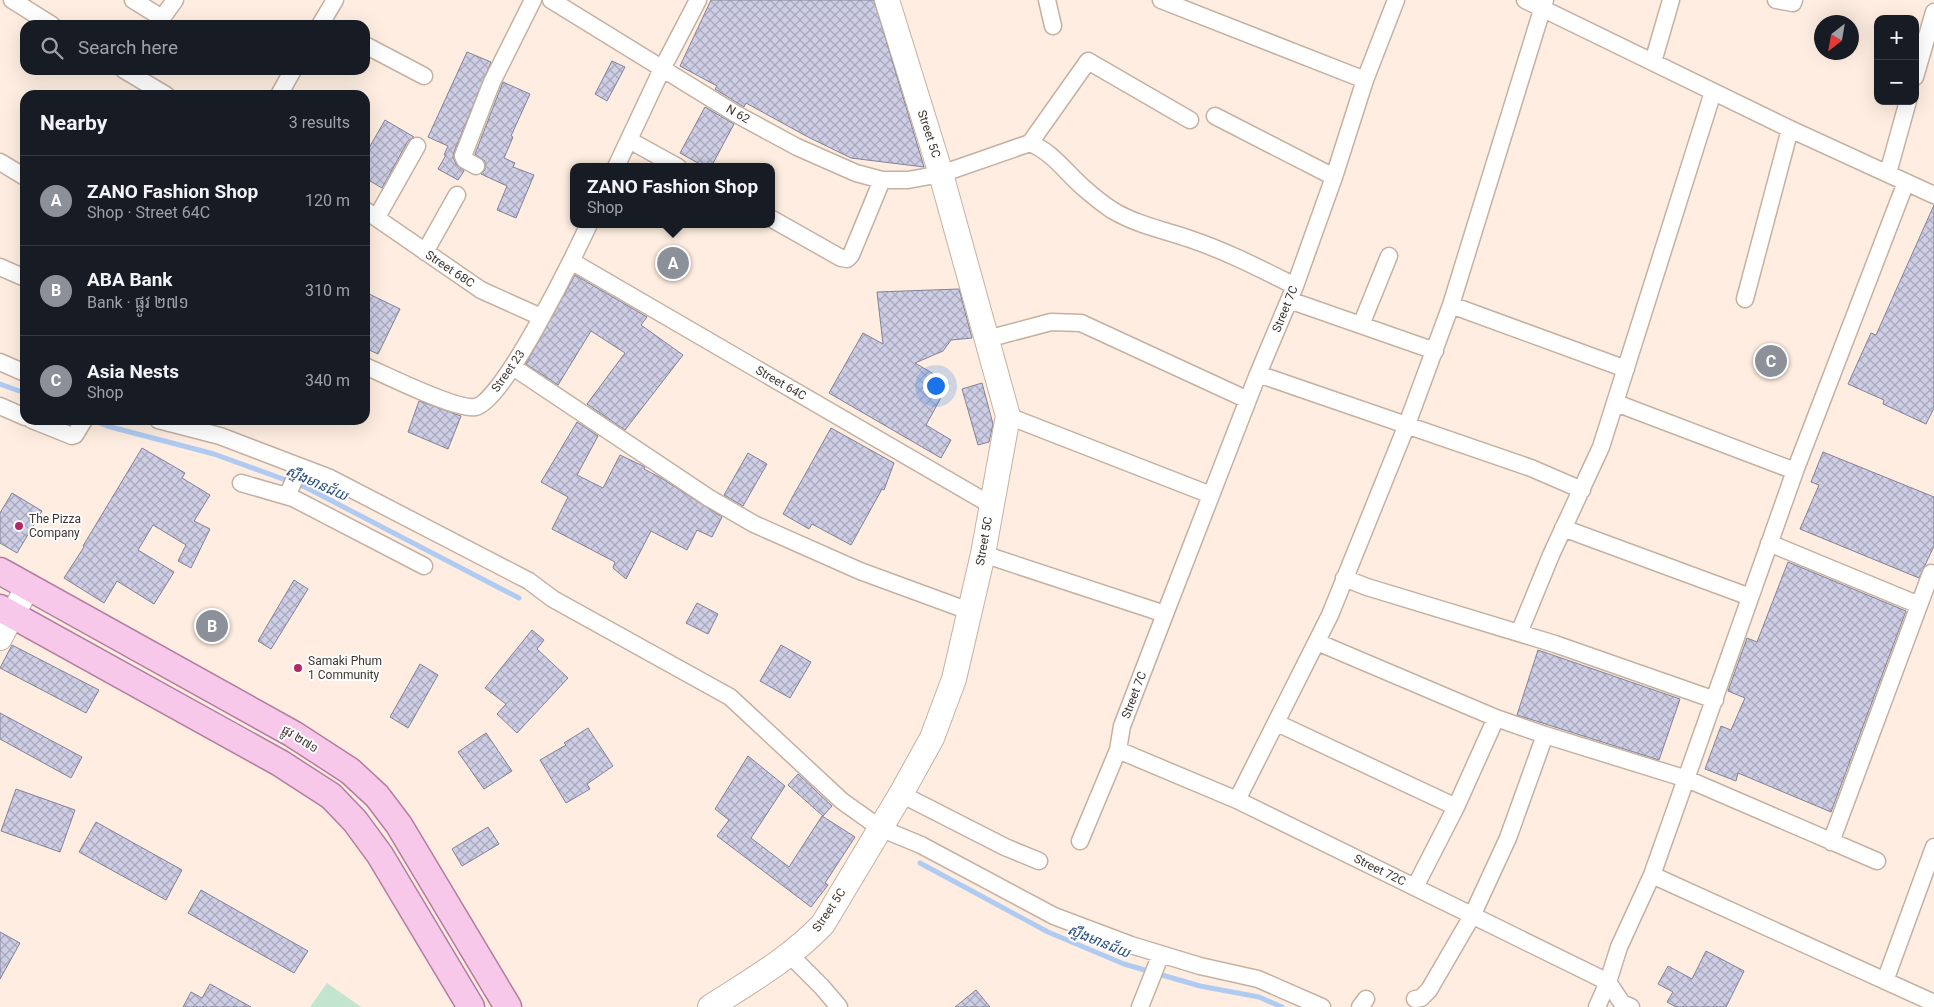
<!DOCTYPE html>
<meta charset="utf-8">
<style>
:root{--surface:#171b24;--page:#20242c;--text:#f1f3f6;--muted:#9ea1a6;--line:#363941;--accent:#8c9099}
body{margin:0;font-family:Roboto,"Noto Sans Khmer",sans-serif;background:var(--page);color:var(--text)}
.controls{position:absolute;right:15px;top:15px;display:grid;overflow:hidden;border-radius:10px;box-shadow:0 5px 20px #0002}
.controls button{width:45px;height:45px;display:grid;place-items:center;padding:0;border:0;border-bottom:1px solid var(--line);background:var(--surface);color:var(--text);font:25px sans-serif}
.compass{position:absolute;left:1814px;top:15px;width:45px;height:45px;border-radius:50%;background:var(--surface);box-shadow:0 5px 20px #0002;rotate:211deg}
.you{position:absolute;left:935px;top:385px;width:18px;height:18px;margin:-12px;border:4px solid #fff;border-radius:50%;background:#1a73e8;box-shadow:0 0 0 8px #1a73e833}
.badge{display:grid;place-items:center;width:32px;height:32px;border-radius:50%;background:var(--accent);color:#fff;font-size:16px;font-weight:700}
.pin{position:absolute;translate:-50% -50%;border:2px solid #fff;box-shadow:0 1px 5px #0006}
.popup{position:absolute;left:570px;top:163px;width:205px;height:65px;box-sizing:border-box;display:grid;place-content:center;border-radius:10px;background:var(--surface);filter:drop-shadow(0 1px 4px #0005);font-size:16px;white-space:nowrap;color:var(--muted)}
.popup b{font-size:19px;color:var(--text)}
.popup::after{content:'';position:absolute;left:50%;top:100%;margin-left:-10px;border:10px solid transparent;border-top-color:var(--surface)}
.list{margin:0;padding:0;list-style:none}
h2{display:flex;justify-content:space-between;align-items:center;height:65px;margin:0;padding:0 20px;font-size:21px}
h2 small{font-size:16px;font-weight:400;color:var(--muted)}
.list li{display:grid;grid-template-columns:32px 1fr auto;gap:15px;align-items:center;box-sizing:border-box;height:90px;padding:0 20px;border-top:1px solid var(--line)}
.list b{display:block;font-size:19px;white-space:nowrap}
.list p{margin:0;font-size:16px;white-space:nowrap;color:var(--muted)}
.list em{font-size:16px;font-style:normal;color:var(--muted)}
.icon{flex:none;width:28px;height:28px;fill:none;stroke:currentColor;stroke-width:2;stroke-linecap:round;stroke-linejoin:round}
.map{position:relative;flex:none;width:1934px;height:1007px;overflow:hidden}
.search{position:absolute;background:var(--surface);box-shadow:0 5px 20px #0002;left:20px;top:20px;width:350px;height:55px;display:flex;align-items:center;gap:12px;box-sizing:border-box;padding:0 18px;border-radius:15px;color:var(--muted);font-size:19px}
.panel{position:absolute;background:var(--surface);box-shadow:0 5px 20px #0002;left:20px;top:90px;width:350px;height:335px;border-radius:15px}
.map>svg:first-child{display:block}
.pitch{fill:#c3e5d0}
.lines{fill:none;stroke-linecap:round;stroke-linejoin:round}
.stream{stroke:#afcbf2;stroke-width:5}
.building{fill:url(#building-cross-hatch);stroke:#828398}
.street-casing{stroke:#c5b1a1;stroke-width:19}
.secondary-casing{stroke:#c5b1a1;stroke-width:26}
.primary-casing{stroke:#b47da0;stroke-width:29}
.street{stroke:#fff;stroke-width:16}
.secondary{stroke:#fff;stroke-width:24}
.primary{stroke:#f8c8ea;stroke-width:26}
.poi-dot{fill:#b22867;stroke:#fefefe;stroke-width:2}
.labels{text-anchor:middle;stroke-width:4;stroke-linejoin:round;paint-order:stroke}
.street-label{font-size:12px;fill:#3e3630;stroke:#fefefe}
.poi-label{font-size:12px;fill:#3e3630;stroke:#fefefe;text-anchor:start}
.water-label{font-size:14px;font-style:italic;fill:#274b7c;stroke:#fefefe}
</style>
<div class="map">
<svg width="1934" height="1007" viewBox="0 0 1934 1007">
<defs>
<pattern id="building-cross-hatch" width="8" height="8" patternUnits="userSpaceOnUse" patternTransform="scale(1.25)"><rect width="8" height="8" fill="#cdcee5"/><path d="M0 0l8 8M0 8l8-8" fill="none" stroke="#a8a8ba"/></pattern>
</defs>
<rect width="100%" height="100%" fill="#feede0"/>
<path class="pitch" d="M327 983 361 1007H310Z"/>
<g class="lines">
<path class="stream" d="M0 384 25 393
M92 420 107 426 214 454 305 487 519 598
M920 863 1048 932 1124 964 1200 986 1259 997 1282 1007"/>
</g>
<path class="building" d="M711 0H874L924 167 851 158 808 137 746 103 744 107 715 89 717 86 680 66Z
M467 52 491 62 454 152 453 157 456 164 464 171 458 180 438 169 446 155H444L448 146 428 137Z
M612 61 625 67 607 101 595 94Z
M503 82 530 94 511 136 513 137 504 158 515 163 513 167 534 175 516 218 497 210 507 186 481 174 485 170V161L475 154Z
M705 107 734 124 711 167H705L680 153Z
M385 120 414 137 408 141 382 188 365 178V155Z
M1934 205V408L1926 424 1883 404 1884 400 1848 384 1871 333 1876 335Z
M575 275 647 317 641 325 683 355 625 430 587 404 625 353 591 331 558 385 526 364Z
M959 289 972 338 951 340 943 351 915 363 949 383 926 425 951 440 941 458 829 393 863 333 883 344 877 292Z
M365 292 400 309 378 354 365 348Z
M982 383 993 424 989 442 978 445 962 389Z
M419 401 461 416 448 449 408 432Z
M577 422 598 436 577 475 603 488 620 455 645 467 644 469 661 478 722 517 712 537 697 530 687 550 651 531 626 579 613 568 615 562 552 529 568 497 541 482Z
M831 428 894 463 884 490 882 489 851 545 812 524 809 529 783 514Z
M142 448 185 473 182 478 210 495 194 521 210 529 191 568 178 561 186 545 153 525 138 550 174 572 154 604 117 581 104 603 64 578 84 547 83 546Z
M1823 452 1934 497V546L1919 578 1800 529 1819 485 1811 482Z
M748 453 767 464 743 506 724 495Z
M12 493 42 511 17 553 0 543V513Z
M1788 562 1906 611 1831 812 1738 773 1736 781 1705 769 1721 726 1731 730 1745 698 1728 691 1747 638 1757 642Z
M294 580 308 589 271 649 258 641Z
M697 603 718 614 708 634 686 623Z
M532 630 544 640 537 649 568 678 517 733 497 714 506 704 485 688Z
M12 645 99 690 86 713 0 668Z
M781 645 811 662 790 698 760 681Z
M1538 650 1680 699 1659 760 1517 715Z
M420 664 438 675 408 728 390 717Z
M0 713 82 757 71 778 0 739Z
M588 728 613 766 587 784 590 789 566 803 540 760 566 745 564 743Z
M486 733 512 771 484 789 458 752Z
M748 756 785 786 751 838 789 867 822 816 855 837 825 883 828 885 811 907 717 836 729 820 715 809Z
M798 774 832 806 823 816 788 785Z
M16 789 75 810 60 852 1 831Z
M96 822 182 870 166 900 79 852Z
M488 827 499 844 462 866 452 849Z
M201 890 308 951 294 973 188 913Z
M0 932 20 943 0 979Z
M1706 951 1744 971 1726 1007H1676L1667 1002 1673 992 1658 984 1668 966 1692 979Z
M210 984 251 1007H183L191 992 202 998Z
M976 990 990 1007H955Z"/>
<g class="lines">
<g class="street-casing">
<path id="street" d="M12 0 52 25
M133 0 162 18
M551 0 736 114 797 147 856 173 882 180H908L941 174 1030 143 1088 61 1190 120
M1047 0 1053 26
M1161 0 1365 80
M1525 0 1790 129 1934 195
M1776 0 1793 3 1794 0
M157 25 175 0
M320 25 335 0
M365 45 424 76
M1653 62 1671 0
M124 70 166 95
M1915 77 1934 12
M279 95 293 70
M1215 116 1334 177
M629 140 678 167
M1030 143C1054 153 1066 173 1085 189 1093 196 1103 204 1112 210 1137 225 1164 230 1190 239 1226 251 1261 269 1295 286
M0 162 25 177
M476 166 465 160 463 156 492 82 533 0
M616 167 662 69 698 0
M1888 173 1908 101
M365 210 481 290 541 317
M377 217 417 146
M772 219 841 258 847 259 851 255 882 180
M425 252 457 195
M571 261 991 505
M0 267 25 278
M1745 299 1790 129
M1289 300 1435 351
M1451 305 1626 369
M1361 325 1389 256
M987 339 1051 322 1081 323 1248 400
M0 362 25 373
M365 366C386 375 455 410 475 407 503 403 575 254 589 224
M513 367 709 498 754 524 860 571 969 611
M1258 374 1531 468 1582 490
M1616 403 1795 471
M0 406 25 417
M1008 416 1211 495
M32 420 72 436 75 435 84 420
M158 420 220 436 330 478 529 581 553 599 730 697 842 801 880 828 921 845 1054 916 1131 945 1200 966 1258 979 1322 1007
M241 483 293 498 424 566
M287 496 300 467
M1563 528 1750 597
M1769 543 1919 605
M983 554 1165 614
M1344 578 1367 587 1555 644 1715 700
M1519 633 1551 555 1601 447 1713 92
M1317 642 1496 718 1545 735 1687 779 1877 861
M1277 723 1456 807
M1118 750 1237 800 1608 982 1622 1003 1631 1007
M901 794 1005 847 1039 861
M1237 800 1330 615 1406 427 1451 305 1545 0
M1080 841 1118 750 1122 726 1165 614 1258 374 1295 286 1334 177 1365 80 1396 0
M1831 842 1931 573
M1652 875 1934 1003
M1415 887 1456 807 1496 718
M790 955 822 987 839 1007
M1885 981 1934 847
M1415 999 1421 998 1429 990 1472 916 1508 838 1545 735
M1140 1007 1161 954
M1360 1007 1366 999
M1597 1007 1608 982 1619 947 1652 875 1795 471 1906 182"/>
</g>
<g class="secondary-casing">
<path id="secondary" d="M0 638 28 586
M710 1007C749 982 791 958 823 924L901 794 932 738 954 679 983 554 1008 416 941 174 887 0"/>
</g>
<g class="primary-casing">
<path id="primary" d="M0 571 293 734 350 771 377 796 399 825 508 1007
M0 608 280 763 331 796 355 821 380 855 471 1007"/>
</g>
<use href="#street" class="street"/>
<use href="#secondary" class="secondary"/>
<use href="#primary" class="primary"/>
</g>
<g class="poi-dot">
<circle cx="19" cy="526" r="5"/>
<circle cx="298" cy="668" r="5"/>
</g>
<g class="labels">
<g class="street-label">
<text transform="translate(738 114) rotate(30)" y="4">N 62</text>
<text transform="translate(929 134) rotate(72)" y="4">Street 5C</text>
<text transform="translate(450 269) rotate(34)" y="4">Street 68C</text>
<text transform="translate(1285 309) rotate(-68)" y="4">Street 7C</text>
<text transform="translate(508 371) rotate(-55)" y="4">Street 23</text>
<text transform="translate(781 383) rotate(30)" y="4">Street 64C</text>
<text transform="translate(984 541) rotate(-80)" y="4">Street 5C</text>
<text transform="translate(1134 695) rotate(-69)" y="4">Street 7C</text>
<text transform="translate(300 739) rotate(32)" y="4">ផ្លូវ ២៧១</text>
<text transform="translate(1380 870) rotate(26)" y="4">Street 72C</text>
<text transform="translate(829 910) rotate(-56)" y="4">Street 5C</text>
</g>
<g class="poi-label">
<text x="29" y="523">The Pizza<tspan x="29" dy="14">Company</tspan></text>
<text x="308" y="665">Samaki Phum<tspan x="308" dy="14">1 Community</tspan></text>
</g>
<g class="water-label">
<text transform="translate(317 483) rotate(24)" y="5">ស្ទឹងមានជ័យ</text>
<text transform="translate(1099 941) rotate(22)" y="5">ស្ទឹងមានជ័យ</text>
</g>
</g>
</svg>
<div class="controls">
<button>+</button>
<button>−</button>
</div>
<svg class="compass" viewBox="-18 -18 36 36"><path d="M0-13l5 13h-10z" fill="#e53935"/><path d="M0 13l5-13h-10z" fill="#9ea1a6"/></svg>
<div class="you"></div>
<div class="pin badge" style="left:673px;top:263px">A</div>
<div class="popup"><b>ZANO Fashion Shop</b>Shop</div>
<div class="pin badge" style="left:212px;top:626px">B</div>
<div class="pin badge" style="left:1771px;top:361px">C</div>
<div class="search"><svg class="icon" aria-label="search" viewBox="0 0 24 24"><circle cx="10" cy="10" r="6"/><path d="M15 15l6 6"/></svg>Search here</div>
<section class="panel">
<h2>Nearby<small>3 results</small></h2>
<ul class="list">
<li><span class="badge">A</span><div><b>ZANO Fashion Shop</b><p>Shop · Street 64C</p></div><em>120 m</em></li>
<li><span class="badge">B</span><div><b>ABA Bank</b><p>Bank · ផ្លូវ ២៧១</p></div><em>310 m</em></li>
<li><span class="badge">C</span><div><b>Asia Nests</b><p>Shop</p></div><em>340 m</em></li>
</ul>
</section>
</div>
